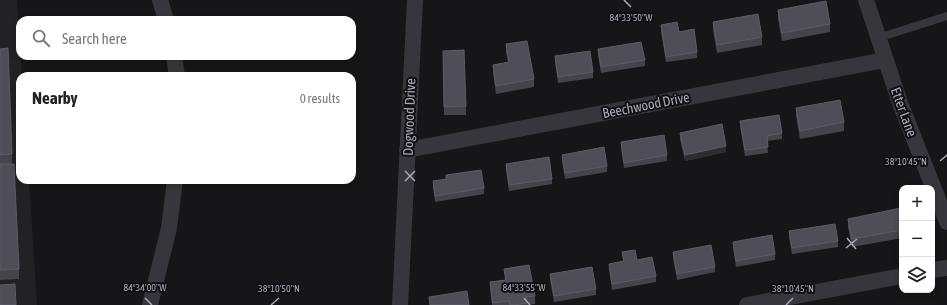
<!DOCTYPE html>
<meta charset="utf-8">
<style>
:root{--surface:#fff;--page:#f2f2f2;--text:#222;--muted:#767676;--line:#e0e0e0}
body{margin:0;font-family:"Asap Condensed",sans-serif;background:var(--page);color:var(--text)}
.controls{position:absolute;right:12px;bottom:12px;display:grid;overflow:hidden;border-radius:8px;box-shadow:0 2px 6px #0003}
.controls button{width:36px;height:36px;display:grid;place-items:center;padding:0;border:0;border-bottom:1px solid var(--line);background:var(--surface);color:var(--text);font:20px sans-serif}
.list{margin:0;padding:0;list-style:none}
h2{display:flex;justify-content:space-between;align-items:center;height:52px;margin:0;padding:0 16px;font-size:17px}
h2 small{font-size:13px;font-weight:400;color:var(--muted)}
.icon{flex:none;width:22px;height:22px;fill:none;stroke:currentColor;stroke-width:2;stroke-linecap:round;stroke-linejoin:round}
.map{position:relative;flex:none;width:947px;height:305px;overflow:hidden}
.search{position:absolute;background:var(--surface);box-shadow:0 2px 6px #0003;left:16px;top:16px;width:340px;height:44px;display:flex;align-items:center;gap:10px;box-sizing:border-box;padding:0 14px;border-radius:12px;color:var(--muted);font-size:15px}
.panel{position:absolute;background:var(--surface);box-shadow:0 2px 6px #0003;left:16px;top:72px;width:340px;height:112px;border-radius:12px}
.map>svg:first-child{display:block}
.built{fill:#222124}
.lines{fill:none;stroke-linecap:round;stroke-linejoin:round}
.lane{stroke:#36363c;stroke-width:8}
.street{stroke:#36363c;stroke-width:16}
.wall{fill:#44444a}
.shaded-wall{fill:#2d2c31}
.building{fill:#4f4e56;stroke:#5d5c65}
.ticks{fill:none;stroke:#a7a8b8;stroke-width:1.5}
.labels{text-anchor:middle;stroke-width:4;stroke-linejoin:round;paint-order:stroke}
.street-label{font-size:14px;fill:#a7a8b8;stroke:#111012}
.ticks-label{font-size:10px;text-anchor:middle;fill:#a7a8b8;stroke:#111012;stroke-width:4;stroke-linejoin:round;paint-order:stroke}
</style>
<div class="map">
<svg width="947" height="305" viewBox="0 0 947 305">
<rect width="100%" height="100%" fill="#161517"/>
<path class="built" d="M0 0H17L22 76H20V180H29L37 305H0Z"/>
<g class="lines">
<path class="lane" d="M878 38 947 16"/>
<path class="street" d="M160 0 166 20
M866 0 900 103 947 222
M174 56 177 76
M407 150 885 60
M932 270 947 268
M150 305 169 228 175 180
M400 305 415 0
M747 305 902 276"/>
</g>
<path class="wall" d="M778 10 830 24V32L782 41 778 19Z
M713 22 762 37V45L717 53 713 30Z
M661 25 679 32 697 52V58L666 62 661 31Z
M506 44 534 79V87L496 94 493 73V65L508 62 506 53Z
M0 49 12 154V164L19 269V279L0 280Z
M598 49 645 60V66L601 73 598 55Z
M555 56 593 72V78L558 83 555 62Z
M443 59 466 106V115H444Z
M796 108 844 122V131L800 139 796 116Z
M740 121 782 133V139L767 141 768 153 745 156 740 126Z
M680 133 726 152 685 161 680 139Z
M621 142 667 155V161L624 168 621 148Z
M562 155 607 166V172L565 179 562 161Z
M506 164 552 179V184L509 191 506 170Z
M446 175 484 188V194L435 202 433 187V181L446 179Z
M902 215V238L852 247 848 227V219Z
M789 231 838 241V247L792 254 789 237Z
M733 242 775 254V260L736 267 733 248Z
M622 252 637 260 656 276V282L612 290 609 269V264L623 261Z
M673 252 715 267V272L677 280 673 258Z
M504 269 535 296V304L527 305H492L490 290V282L505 280Z
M550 274 596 289V295L554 302 550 280Z"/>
<path class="shaded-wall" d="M726 146V152L685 161V155Z"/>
<path class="building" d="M826 1 830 24 782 33 778 10Z
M758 14 762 37 717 45 713 22Z
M677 22 679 32 694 29 697 52 666 57 661 25Z
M527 41 534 79 496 86 493 65 509 62 506 44Z
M641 42 645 60 601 67 598 49Z
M8 48 12 154 0 155V49Z
M464 50 466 106 444 107 443 51Z
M590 51 593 72 558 77 555 56Z
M840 100 844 122 800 131 796 108Z
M779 115 782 133 767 136 768 147 745 150 740 121Z
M722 124 726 146 685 155 680 133Z
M664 135 667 155 624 163 621 142Z
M604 147 607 166 565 173 562 155Z
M549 157 552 179 509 185 506 164Z
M0 164H14L19 269 0 270Z
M481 170 484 188 435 196 433 181 446 179V175Z
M901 208 902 215V230L852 239 848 219Z
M835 224 838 241 792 248 789 231Z
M772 235 775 254 736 261 733 242Z
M711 245 715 267 677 274 673 252Z
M635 250 637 260 652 257 656 276 612 284 609 264 624 261 622 252Z
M529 265 535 296 526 297 527 303 514 305H510L509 301 493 303 490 282 506 280 504 269Z
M592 267 596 289 554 296 550 274Z
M15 284 16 305H0V285Z
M467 291 469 305H430L429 297Z"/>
<path class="ticks" d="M624 0 631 7M940 161 947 155M405 171 415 181M405 181 415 171M847 238 856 249M846 248 857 239M145 298 152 305M524 298 530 305M271 305 279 298M786 305 793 298"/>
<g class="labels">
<g class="street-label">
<text transform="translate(646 105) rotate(-11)" y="5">Beechwood Drive</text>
<text transform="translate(904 112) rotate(70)" y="5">Etter Lane</text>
<text transform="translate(409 117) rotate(-88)" y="5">Dogwood Drive</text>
</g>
</g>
<g class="ticks-label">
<text x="631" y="21">84°33'50"W</text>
<text x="906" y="165">38°10'45"N</text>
<text x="145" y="291">84°34'00"W</text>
<text x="524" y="291">84°33'55"W</text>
<text x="279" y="292">38°10'50"N</text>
<text x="793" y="292">38°10'45"N</text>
</g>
</svg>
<div class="controls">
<button>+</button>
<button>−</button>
<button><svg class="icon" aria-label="layers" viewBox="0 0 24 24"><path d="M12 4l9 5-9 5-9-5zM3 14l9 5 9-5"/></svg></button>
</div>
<div class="search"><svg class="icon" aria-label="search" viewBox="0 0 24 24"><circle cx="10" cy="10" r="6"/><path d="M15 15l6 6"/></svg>Search here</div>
<section class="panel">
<h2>Nearby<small>0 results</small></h2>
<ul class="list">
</ul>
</section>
</div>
